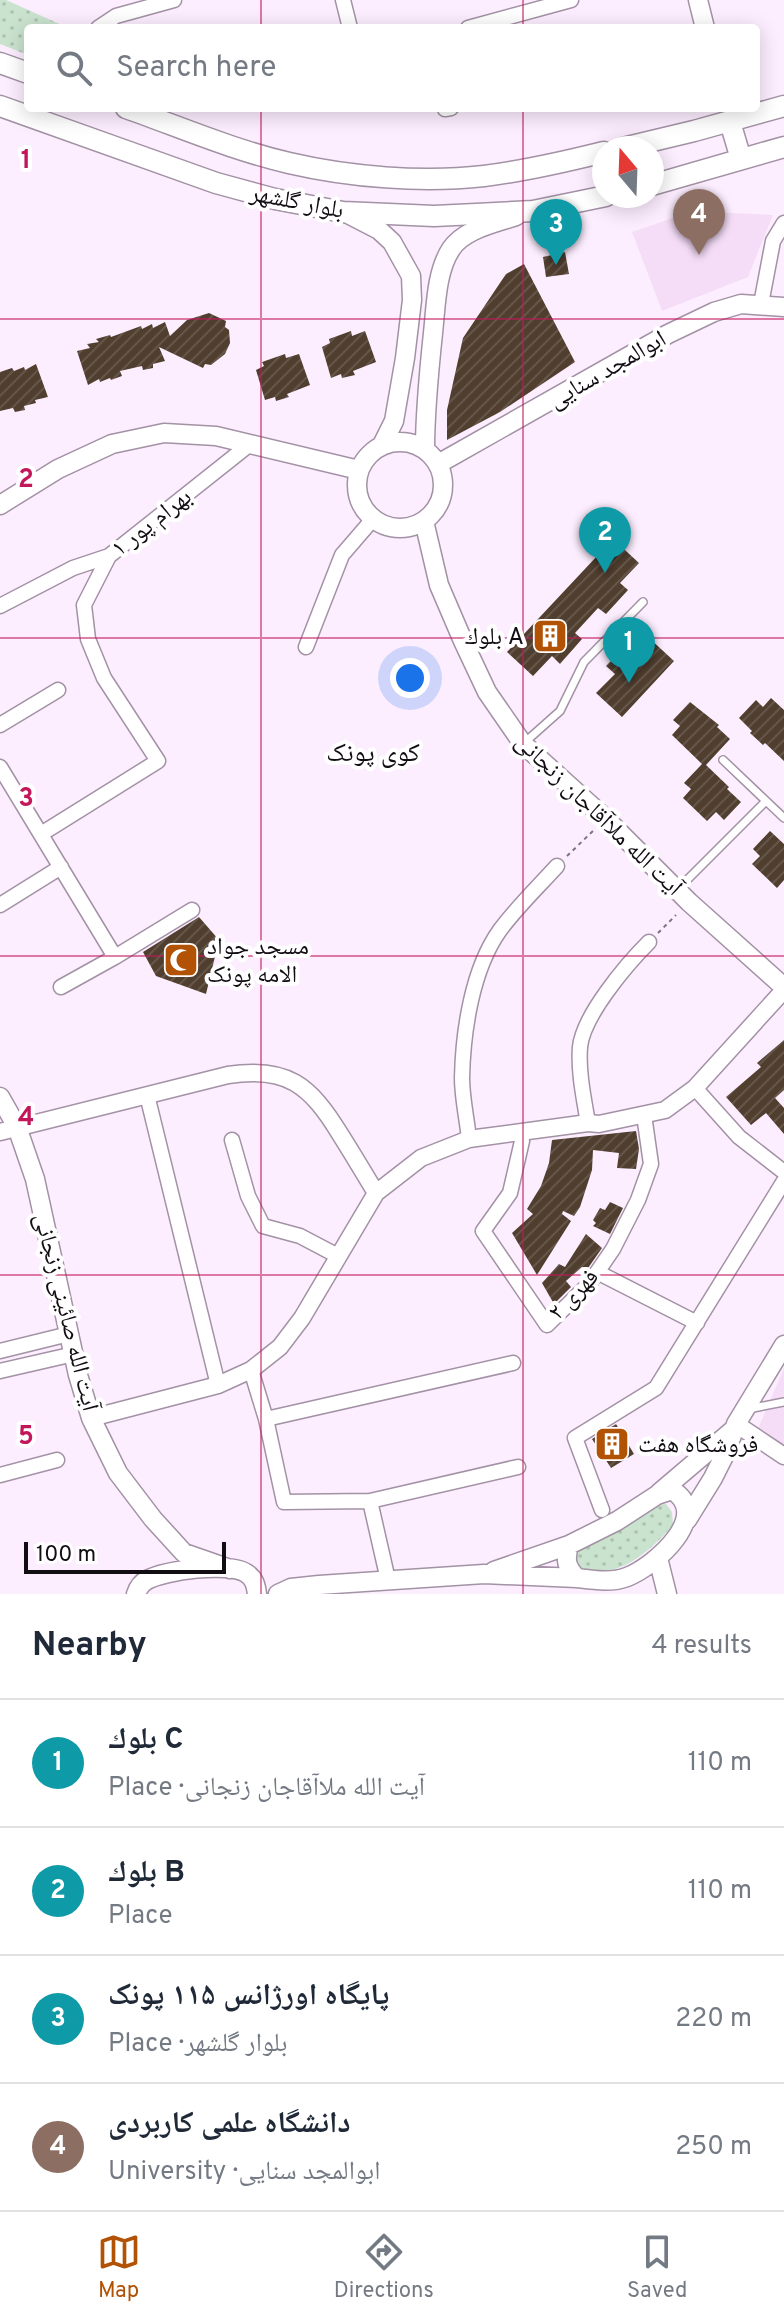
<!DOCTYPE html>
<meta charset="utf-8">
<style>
:root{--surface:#fff;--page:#f6f6f7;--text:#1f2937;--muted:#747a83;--line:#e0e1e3;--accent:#b15205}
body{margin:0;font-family:Overpass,"Noto Naskh Arabic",sans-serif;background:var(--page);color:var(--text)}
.compass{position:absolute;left:592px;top:136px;width:72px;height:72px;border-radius:50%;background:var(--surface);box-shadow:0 4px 20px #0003;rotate:341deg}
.scale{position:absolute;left:24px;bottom:20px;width:202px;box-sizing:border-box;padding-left:8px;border:4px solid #120c13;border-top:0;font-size:22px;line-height:28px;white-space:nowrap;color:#120c13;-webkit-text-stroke:6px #fff;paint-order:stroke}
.you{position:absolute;left:410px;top:678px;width:28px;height:28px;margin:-20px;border:6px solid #fff;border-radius:50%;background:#1a73e8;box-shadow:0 0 0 12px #1a73e833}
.badge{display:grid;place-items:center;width:52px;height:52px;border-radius:50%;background:var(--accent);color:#fff;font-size:26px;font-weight:700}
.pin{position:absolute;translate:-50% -66px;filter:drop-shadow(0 2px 4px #0008)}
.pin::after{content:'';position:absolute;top:42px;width:28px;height:24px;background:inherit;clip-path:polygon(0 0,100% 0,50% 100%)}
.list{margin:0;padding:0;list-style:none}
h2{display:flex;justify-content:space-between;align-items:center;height:104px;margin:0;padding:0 32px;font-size:34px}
h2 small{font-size:26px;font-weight:400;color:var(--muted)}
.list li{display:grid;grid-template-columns:52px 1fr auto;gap:24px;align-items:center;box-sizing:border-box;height:128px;padding:0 32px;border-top:2px solid var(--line)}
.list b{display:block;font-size:30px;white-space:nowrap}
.list p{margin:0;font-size:26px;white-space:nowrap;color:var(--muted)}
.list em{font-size:26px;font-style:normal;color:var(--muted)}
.icon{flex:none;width:44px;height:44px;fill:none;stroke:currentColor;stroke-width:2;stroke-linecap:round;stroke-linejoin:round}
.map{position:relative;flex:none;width:784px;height:1594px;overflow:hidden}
.search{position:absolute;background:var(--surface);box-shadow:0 4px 20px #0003;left:24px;right:24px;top:24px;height:88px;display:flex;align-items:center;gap:20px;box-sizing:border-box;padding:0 28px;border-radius:8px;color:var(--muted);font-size:30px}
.sheet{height:616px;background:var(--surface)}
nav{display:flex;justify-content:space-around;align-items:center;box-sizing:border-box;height:112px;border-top:2px solid var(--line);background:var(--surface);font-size:22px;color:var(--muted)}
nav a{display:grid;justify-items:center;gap:4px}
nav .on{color:var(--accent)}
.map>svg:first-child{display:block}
.built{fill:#f5ddf8}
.grass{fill:url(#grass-dots)}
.building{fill:url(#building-hatch)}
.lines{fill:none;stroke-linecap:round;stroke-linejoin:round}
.service-casing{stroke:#a391a5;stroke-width:10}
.minor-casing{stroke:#a391a5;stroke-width:17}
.tertiary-casing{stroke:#a391a5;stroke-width:19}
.secondary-casing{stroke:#a391a5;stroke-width:21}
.primary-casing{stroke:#a391a5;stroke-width:23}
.path{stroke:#7d737e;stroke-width:2;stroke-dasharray:4 4;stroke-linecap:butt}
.service{stroke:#fff;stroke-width:7}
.minor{stroke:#fff;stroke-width:14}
.tertiary{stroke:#fff;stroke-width:16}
.secondary{stroke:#fff;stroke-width:18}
.primary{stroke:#fff;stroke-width:20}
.grid{fill:none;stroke:#c2185b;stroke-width:2;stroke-opacity:0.55}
.labels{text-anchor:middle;stroke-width:8;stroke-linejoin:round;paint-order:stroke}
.street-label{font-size:24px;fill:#120c13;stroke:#fff}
.poi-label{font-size:24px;fill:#120c13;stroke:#fff;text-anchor:start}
.neighbourhood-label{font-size:26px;fill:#120c13;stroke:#fff}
.grid-label{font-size:26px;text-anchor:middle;font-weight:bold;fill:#c2185b;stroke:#fff;stroke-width:8;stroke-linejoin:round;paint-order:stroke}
</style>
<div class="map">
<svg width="784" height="1594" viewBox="0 0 784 1594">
<defs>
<pattern id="grass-dots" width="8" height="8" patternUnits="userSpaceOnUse" patternTransform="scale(2)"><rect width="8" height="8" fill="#cae3cf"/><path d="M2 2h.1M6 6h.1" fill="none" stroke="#acc2b1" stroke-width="1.8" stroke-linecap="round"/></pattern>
<pattern id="building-hatch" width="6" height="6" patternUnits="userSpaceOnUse" patternTransform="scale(2)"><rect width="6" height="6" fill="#503e2f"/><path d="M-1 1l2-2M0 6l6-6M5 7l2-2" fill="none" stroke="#65564a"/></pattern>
</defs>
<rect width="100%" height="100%" fill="#fdeeff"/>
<path class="built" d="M693 211 773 215 748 277 662 311 632 232Z
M784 1368V1448L757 1431Z"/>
<path class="grass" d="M0 0H6L64 26 62 28H28V55L0 44Z
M666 1504 672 1512 673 1525C648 1554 611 1586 572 1565L576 1550 655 1505Z"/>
<path class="building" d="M565 252 569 274 546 277 543 257Z
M524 264 575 362 500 412 447 440V410L463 338 506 274Z
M209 313 226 321 225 327 229 330 230 343 225 354 211 365 205 364 203 368 159 347 165 361 153 364V368L143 370 142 366 120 371 122 376 111 380 110 378 100 382 99 379 88 385 77 351 90 348 87 344 99 342 96 339 110 335 111 337 141 326 142 329 152 324 153 328 165 322 170 336 187 320Z
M351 331 352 336 365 331 376 362 353 371 355 375 342 378 341 374 331 378 322 347 330 343 329 339Z
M285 354 286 358 299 354 310 385 287 394 289 397 276 401 275 397 265 400 256 370 264 366 262 362Z
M36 364 48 397 35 400 36 403 24 406 25 410 15 412 13 408 0 411V372L12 368 14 371 24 367 25 370Z
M613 539 639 563 620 583 628 590 606 614 598 608 575 633 582 639 560 664 552 656 533 676 507 652Z
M648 637 674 661 622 717 596 693 615 674 606 666 629 642 636 649Z
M771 698 784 710V761L765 743 763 745 750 733 752 731 739 718 756 700 763 707Z
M690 702 719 725 717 727 730 739 706 765 729 787 727 789 741 802 724 820 716 812 707 821 683 798 691 789 684 783 702 764 672 735 680 726 673 720Z
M770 831 784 844V880L777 888 752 864 760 856 753 849Z
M199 917 219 940 206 994 156 976 143 952Z
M784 1040V1090L775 1098 784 1108V1134L766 1113 751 1125 726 1097 761 1067 757 1063Z
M636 1131 639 1149 636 1169 617 1168 619 1153 593 1150 592 1170 580 1207 574 1216 563 1211 562 1214 571 1221 537 1275 512 1233 533 1214 527 1209 541 1186 549 1163 552 1140Z
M610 1202 623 1208 610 1234 593 1226 596 1223 593 1220 600 1208 605 1210Z
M586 1234 602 1248 586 1271 582 1267 566 1281 571 1287 554 1304 542 1283 559 1264 565 1267Z
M616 1424 634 1454 611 1468 592 1439Z"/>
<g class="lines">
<g class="service-casing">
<path id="service" d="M524 743 560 711 584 662 643 602
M723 760 784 818
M680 890 687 880 766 801
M748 1409 784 1402"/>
</g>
<g class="minor-casing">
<path id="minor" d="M343 0 350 28
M98 28 116 16 174 0
M468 28 571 0
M445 109 451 108
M761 304 773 241 784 223
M0 606 73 568 109 556 250 444
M306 647 342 555 373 519
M0 725 58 690
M0 767 115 957
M41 834 158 761 104 678 88 639 84 605 109 556
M0 905 61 867
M61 987 115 957 192 910
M695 1088 739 1137 784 1172
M147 1095 218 1385
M588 1123C584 1099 578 1072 580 1047 583 1016 626 965 649 942
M469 1139C467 1119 462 1098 462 1078 463 1031 472 969 500 930 517 907 538 887 557 866
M232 1140 248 1196 263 1226 300 1236 338 1256
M522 1141 510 1193 483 1231 547 1325 589 1284 613 1249 638 1200 651 1164 644 1115
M597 1272 697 1323
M0 1351 69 1334
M251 1370 266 1419 284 1502 370 1501
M0 1371 74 1354
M266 1419 513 1363
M0 1475 57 1460
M602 1510 575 1438 656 1388 784 1181
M388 1580 370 1501 518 1467"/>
</g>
<g class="tertiary-casing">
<path id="tertiary" d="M0 1132 228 1075C287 1066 310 1085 340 1134 352 1153 364 1173 376 1193
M91 1418 218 1385 251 1370 280 1347 302 1318 376 1193 421 1158 469 1139 588 1123 599 1124 665 1110 695 1088 784 990
M736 1424 784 1456"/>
</g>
<g class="secondary-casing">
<path id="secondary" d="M698 0 705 28
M346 213 379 230 392 242 411 276 412 300 405 358 394 421 382 445
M357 485a43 43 0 1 1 86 0a43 43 0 1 1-86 0Z
M425 449C425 410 429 371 433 333 436 306 436 272 451 249 464 229 496 223 516 216
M438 464 668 334 714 312 741 304 784 307
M0 505 58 469 112 444 164 433 216 436 359 470
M424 521 439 585 463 641 487 692 523 744 606 819 689 902 784 987
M0 1097 17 1127 35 1179 78 1375 91 1418 118 1473 153 1519 184 1553 230 1569
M672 1490C713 1515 655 1566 627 1577 612 1583 593 1580 577 1578 566 1567 565 1560 569 1545L617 1521 657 1495Z
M659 1493 733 1430
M687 1520 713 1478 726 1452 736 1424 784 1345
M658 1558 667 1594
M494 1571 569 1545
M136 1594C138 1588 141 1583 147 1580 165 1570 229 1562 246 1573 254 1578 256 1585 257 1594
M278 1594 291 1588 319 1585 484 1574 577 1578"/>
</g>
<g class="primary-casing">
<path id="primary" d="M0 63 28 73
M0 106 216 183 275 199 343 212 434 216 476 214 533 211 606 196
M126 108C180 127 233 150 289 163 349 177 422 183 484 176 524 171 564 162 604 152
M730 122 741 159
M623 148 694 131 784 106
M652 185 784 147"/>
</g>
<path class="path" d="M567 856 594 830
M658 933 676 915"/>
<use href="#service" class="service"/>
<use href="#minor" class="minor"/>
<use href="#tertiary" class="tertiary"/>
<use href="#secondary" class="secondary"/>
<use href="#primary" class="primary"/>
</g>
<path class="grid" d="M261 0V28M523 0V28M261 108V1594M523 108V1594M0 319H784M0 638H784M0 956H784M0 1275H784"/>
<defs>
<g id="building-square" transform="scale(1.8)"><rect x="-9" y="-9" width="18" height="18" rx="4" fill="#b15205" stroke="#fff"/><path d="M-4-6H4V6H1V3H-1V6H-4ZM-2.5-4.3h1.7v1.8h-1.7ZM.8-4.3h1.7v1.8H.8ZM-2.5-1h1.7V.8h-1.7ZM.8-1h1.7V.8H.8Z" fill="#fff"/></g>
<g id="mosque-square" transform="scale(1.8)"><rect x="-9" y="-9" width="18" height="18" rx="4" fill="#b15205" stroke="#fff"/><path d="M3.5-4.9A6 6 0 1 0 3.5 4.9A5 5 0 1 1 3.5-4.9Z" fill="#fff"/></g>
</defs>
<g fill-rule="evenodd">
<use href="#building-square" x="550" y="636"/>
<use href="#mosque-square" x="181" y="960"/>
<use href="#building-square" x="612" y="1444"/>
</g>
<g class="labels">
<g class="street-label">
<text transform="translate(297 201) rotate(11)" y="8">بلوار گلشهر</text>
<text transform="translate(607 369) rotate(-30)" y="8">ابوالمجد سنایی</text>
<text transform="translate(151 522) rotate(-38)" y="8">بهرام پور ۱</text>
<text transform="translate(599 814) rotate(44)" y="8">آیت الله ملاآقاجان زنجانی</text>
<text transform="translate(573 1294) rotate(-46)" y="8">فهری ۲</text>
<text transform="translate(67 1312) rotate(76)" y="8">آیت الله صائینی زنجانی</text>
</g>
<g class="poi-label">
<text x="524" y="644" text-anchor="end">بلوك A</text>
<text x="207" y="954">مسجد جواد<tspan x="207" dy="28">الامه پونک</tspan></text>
<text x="638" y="1452">فروشگاه هفت</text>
</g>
<g class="neighbourhood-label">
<text x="373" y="761">کوی پونک</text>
</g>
</g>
<g class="grid-label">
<text x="26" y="168">1</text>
<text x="26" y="487">2</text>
<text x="26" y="806">3</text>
<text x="26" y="1125">4</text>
<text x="26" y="1444">5</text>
</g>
</svg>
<svg class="compass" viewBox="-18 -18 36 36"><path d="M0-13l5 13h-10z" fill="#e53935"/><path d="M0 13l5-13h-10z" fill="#747a83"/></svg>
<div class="scale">100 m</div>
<div class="you"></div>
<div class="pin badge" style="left:629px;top:683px;background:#0f9aa8">1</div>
<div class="pin badge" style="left:605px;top:573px;background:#0f9aa8">2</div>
<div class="pin badge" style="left:556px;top:265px;background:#0f9aa8">3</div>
<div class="pin badge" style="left:699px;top:255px;background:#8d6e63">4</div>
<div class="search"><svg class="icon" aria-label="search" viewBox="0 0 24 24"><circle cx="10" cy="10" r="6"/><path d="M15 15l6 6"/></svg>Search here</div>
</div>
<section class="sheet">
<h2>Nearby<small>4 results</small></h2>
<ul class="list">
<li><span class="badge" style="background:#0f9aa8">1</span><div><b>بلوك C</b><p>Place · آیت الله ملاآقاجان زنجانی</p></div><em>110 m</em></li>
<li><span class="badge" style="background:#0f9aa8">2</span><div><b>بلوك B</b><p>Place</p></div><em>110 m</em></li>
<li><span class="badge" style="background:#0f9aa8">3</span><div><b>پایگاه اورژانس ۱۱۵ پونک</b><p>Place · بلوار گلشهر</p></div><em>220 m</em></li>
<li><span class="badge" style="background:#8d6e63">4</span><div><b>دانشگاه علمی کاربردی</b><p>University · ابوالمجد سنایی</p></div><em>250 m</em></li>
</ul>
</section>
<nav>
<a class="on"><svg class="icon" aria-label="map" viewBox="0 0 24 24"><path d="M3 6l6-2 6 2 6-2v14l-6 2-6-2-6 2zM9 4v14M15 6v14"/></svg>Map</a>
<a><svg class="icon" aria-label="directions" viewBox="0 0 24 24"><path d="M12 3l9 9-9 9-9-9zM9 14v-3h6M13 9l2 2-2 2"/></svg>Directions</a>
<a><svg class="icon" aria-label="saved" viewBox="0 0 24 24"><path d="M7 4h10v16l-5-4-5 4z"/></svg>Saved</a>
</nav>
